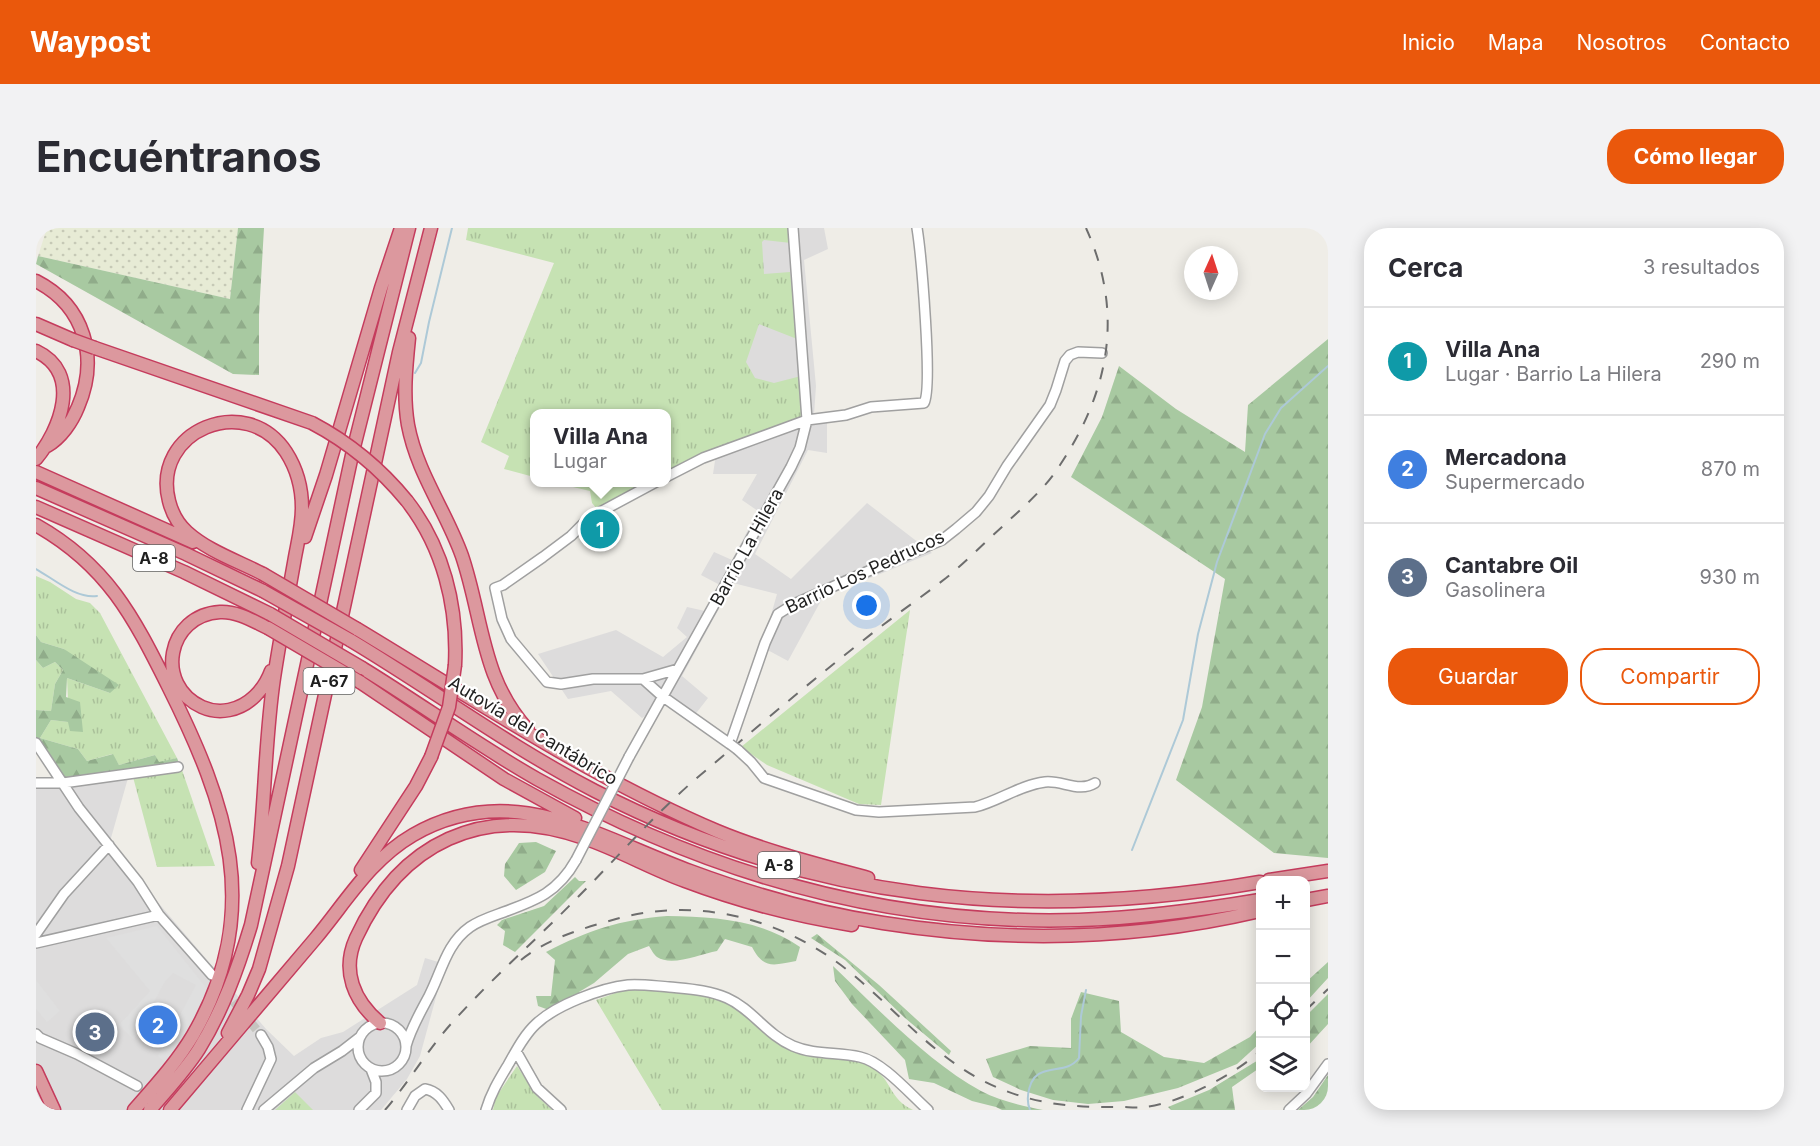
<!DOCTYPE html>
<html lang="es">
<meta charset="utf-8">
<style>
:root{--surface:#fff;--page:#f2f2f3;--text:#2b2b33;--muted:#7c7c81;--line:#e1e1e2;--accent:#ea580c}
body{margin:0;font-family:Inter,sans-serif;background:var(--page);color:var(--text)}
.controls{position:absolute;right:18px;bottom:18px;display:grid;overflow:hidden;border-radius:12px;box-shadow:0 3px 15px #0003}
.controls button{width:54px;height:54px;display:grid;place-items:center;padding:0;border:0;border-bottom:2px solid var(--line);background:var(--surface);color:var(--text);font:30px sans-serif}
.compass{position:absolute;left:1148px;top:18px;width:54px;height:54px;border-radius:50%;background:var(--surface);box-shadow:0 3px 15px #0003;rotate:3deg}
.you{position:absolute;left:831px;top:378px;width:21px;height:21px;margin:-15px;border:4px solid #fff;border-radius:50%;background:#1a73e8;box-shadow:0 0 0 9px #1a73e833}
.badge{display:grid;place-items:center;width:39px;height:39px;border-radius:50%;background:var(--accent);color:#fff;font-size:20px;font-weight:700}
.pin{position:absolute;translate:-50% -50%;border:3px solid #fff;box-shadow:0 2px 6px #0006}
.popup{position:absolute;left:494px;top:181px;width:141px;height:78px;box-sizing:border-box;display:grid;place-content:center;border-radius:12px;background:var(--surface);filter:drop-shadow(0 2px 4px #0005);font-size:20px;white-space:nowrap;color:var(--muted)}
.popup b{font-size:22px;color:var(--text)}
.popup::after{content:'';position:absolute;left:50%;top:100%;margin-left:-12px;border:12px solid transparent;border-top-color:var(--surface)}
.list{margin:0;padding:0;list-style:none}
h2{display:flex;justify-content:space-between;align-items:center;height:78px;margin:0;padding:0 24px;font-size:26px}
h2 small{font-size:20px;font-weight:400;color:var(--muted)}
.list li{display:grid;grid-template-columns:39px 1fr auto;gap:18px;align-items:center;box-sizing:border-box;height:108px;padding:0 24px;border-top:2px solid var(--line)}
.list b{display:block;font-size:22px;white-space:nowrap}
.list p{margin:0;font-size:20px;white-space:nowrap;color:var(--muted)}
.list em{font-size:20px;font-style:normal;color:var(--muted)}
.actions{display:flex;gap:12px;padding:18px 24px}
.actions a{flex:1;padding:14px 0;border:2px solid var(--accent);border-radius:24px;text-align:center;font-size:21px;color:var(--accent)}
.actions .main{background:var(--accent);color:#fff}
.icon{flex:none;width:33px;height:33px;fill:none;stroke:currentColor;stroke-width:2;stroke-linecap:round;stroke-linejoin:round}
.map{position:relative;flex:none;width:1292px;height:882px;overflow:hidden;border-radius:24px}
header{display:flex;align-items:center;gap:36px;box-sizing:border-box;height:84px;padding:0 30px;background:var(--accent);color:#fff}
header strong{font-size:28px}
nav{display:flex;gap:33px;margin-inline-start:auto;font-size:21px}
.intro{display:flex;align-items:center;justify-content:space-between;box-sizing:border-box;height:144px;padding:0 36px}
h1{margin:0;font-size:42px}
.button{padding:15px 27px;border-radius:24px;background:var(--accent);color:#fff;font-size:21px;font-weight:700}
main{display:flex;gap:36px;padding:0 36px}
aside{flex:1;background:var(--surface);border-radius:24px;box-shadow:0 3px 15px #0003}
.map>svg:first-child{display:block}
.residential{fill:#dddcdc}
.farmland{fill:url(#farmland-dots)}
.grass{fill:url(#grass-tufts)}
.forest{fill:url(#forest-firs)}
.parking{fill:#dfdfdf}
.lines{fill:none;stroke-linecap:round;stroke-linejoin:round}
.stream{stroke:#adc9d7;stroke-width:2}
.minor-tunnel{stroke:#c5c4bf;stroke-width:9;stroke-dasharray:9 4.5;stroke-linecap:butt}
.minor-casing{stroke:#a0a0a0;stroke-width:12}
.highway-casing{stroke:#c53c5d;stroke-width:15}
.minor{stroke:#fff;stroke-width:9}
.highway{stroke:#dc989e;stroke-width:12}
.rail{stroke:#6d6d6d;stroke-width:2;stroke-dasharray:12 12;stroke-linecap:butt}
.minor-bridge-casing{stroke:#a0a0a0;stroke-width:12;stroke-linecap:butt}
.highway-bridge-casing{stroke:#c53c5d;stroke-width:15;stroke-linecap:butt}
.minor-bridge{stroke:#fff;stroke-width:9}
.highway-bridge{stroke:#dc989e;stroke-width:12}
.labels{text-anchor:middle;stroke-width:4.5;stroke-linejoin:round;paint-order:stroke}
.shield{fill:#fff;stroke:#626262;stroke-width:1.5}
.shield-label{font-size:16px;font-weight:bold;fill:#1f1f1f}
.street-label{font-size:18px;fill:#1f1f1f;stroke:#fff}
</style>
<header>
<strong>Waypost</strong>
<nav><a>Inicio</a><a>Mapa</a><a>Nosotros</a><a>Contacto</a></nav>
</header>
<div class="intro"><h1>Encuéntranos</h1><a class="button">Cómo llegar</a></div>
<main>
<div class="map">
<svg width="1292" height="882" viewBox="0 0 1292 882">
<defs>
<pattern id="farmland-dots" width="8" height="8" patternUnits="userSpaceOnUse" patternTransform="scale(1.5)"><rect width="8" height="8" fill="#e7ebd5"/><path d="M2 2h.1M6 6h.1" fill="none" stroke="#c6c9b6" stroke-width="1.8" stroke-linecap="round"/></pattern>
<pattern id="grass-tufts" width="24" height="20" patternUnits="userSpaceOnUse" patternTransform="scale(1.5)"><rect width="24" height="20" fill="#c6e2b3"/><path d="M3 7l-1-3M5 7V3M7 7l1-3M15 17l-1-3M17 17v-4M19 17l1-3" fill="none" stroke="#aac19a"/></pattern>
<pattern id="forest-firs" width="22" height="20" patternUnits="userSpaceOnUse" patternTransform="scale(1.5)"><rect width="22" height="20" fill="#a8c9a1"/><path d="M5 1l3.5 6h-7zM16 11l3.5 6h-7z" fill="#90ac8a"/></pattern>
</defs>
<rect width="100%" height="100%" fill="#efede7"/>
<path class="residential" d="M752 0H788L792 21 768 32 780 158 778 187 791 188V225L772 222 719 326 755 351 831 275 896 325 787 369 752 433 726 419 741 366 697 355 646 448 672 470 654 493 629 475 606 490 575 463 532 471 502 426 580 402 627 429 651 409 641 400 651 379 669 383 684 357 665 347 678 324 696 332 722 283 706 272 721 246H677L682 213 729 158 707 144 722 8Z
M94 543 73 617 230 801 258 828 285 810 307 804 381 757 389 730 409 736 384 828 371 851 345 882H0V552L6 553Z"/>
<path class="farmland" d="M11 0H202L194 71 2 28Z"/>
<path class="grass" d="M432 0H754L755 15 728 12 726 14 728 46 754 44 761 111 723 96 710 134 719 150 738 155 765 148 768 189 630 246V186H498V249L468 241 473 228 445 214 518 35 430 12Z
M520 255H615L561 281 556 275 554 263Z
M0 348 14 354 40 371 54 375 64 385 141 530 122 535 119 527 83 537 76 526 51 533 42 521 4 510 15 492 33 494 31 450 74 465 28 421 5 414 0 407Z
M874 382 845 577 823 576 731 537 705 519Z
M0 432 7 440 19 434 27 442 19 456 15 483 0 482Z
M146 542 179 638 121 639 97 549Z
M605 761C642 764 680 763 710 787 724 798 736 814 753 821 779 833 813 824 837 840 856 852 853 871 877 882H626L560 772 588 762Z
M481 838 501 868 516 882H457L460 869Z
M259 864 277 882H239Z"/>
<path class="forest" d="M202 0H228L223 87V147L197 146 0 36 2 28 194 71Z
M1292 111V630L1238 625 1140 552 1166 479 1189 351 1035 249 1066 189 1083 138 1140 181 1209 224 1212 177Z
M0 407 5 414 28 421 83 457 74 465 31 450 30 469 44 474 47 504 34 503 32 494 15 492 4 510 42 521 51 533 77 526 83 537 119 527 123 534 141 530 143 535 30 551 0 511V482L15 483 19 456 27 442 19 434 7 440 0 432Z
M500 614 520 623 509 644 480 662 468 648 469 636 483 615Z
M539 649 543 653H550L479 724 467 717 469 703 461 697 466 692 508 678Z
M631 688C679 689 723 691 764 719L760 733C738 737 728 742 716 719L689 711 681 723C664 726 636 739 621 729 618 727 615 721 613 718L592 726 558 755 543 764 548 767 513 782 502 778 500 768H515L519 732 510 724C553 702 583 692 631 688Z
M781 706 843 757 915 823 913 827 869 790 809 732 775 710Z
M1292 734V750L1270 774V754Z
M797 738C841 780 892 834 945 863 964 873 987 878 1007 882H966L960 879 936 873 898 855 873 851 869 832 816 776 799 753Z
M1045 764 1083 773 1085 804 1128 829 1168 835 1214 809 1224 798V815L1201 836 1142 860 1088 873 1052 876 1017 872 985 862 957 849 950 831 994 818 1035 820V791Z
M1292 766V796L1270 820V788Z
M1224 831V843L1222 841 1196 859 1199 882H1135L1132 879 1173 862Z
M1292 847V882H1262L1277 869Z"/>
<path class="parking" d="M121 698 172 762 152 803 130 835 122 828 160 757 137 745 128 755 98 812 83 797 114 763 70 710Z
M0 752 24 783 11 794 0 781Z"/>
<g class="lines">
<path class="stream" d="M1291 0 1292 2
M379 145 385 135 393 94 416 0
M0 341C18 351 40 371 61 368
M1096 622 1147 492 1162 406 1181 334 1229 206 1245 180 1292 138
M994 882C989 870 993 848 1007 844 1020 839 1033 843 1043 830L1045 788 1050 762"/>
<path class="minor-tunnel" d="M189 763 225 807"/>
<g class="minor-casing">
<path id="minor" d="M630 249 667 230 771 192 810 187 835 179 888 175C897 160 885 25 881 0
M620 254 553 290 535 308 507 329 467 357 459 360 466 391 475 411 511 454 525 456 557 451H607L642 441
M607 451 626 468 694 516 729 415 742 386 758 376 823 347 906 312 920 301 940 284 953 268 971 238 1014 177 1020 162 1029 133 1034 127 1042 124 1066 125
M0 515 43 580 102 654 123 687 176 747
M702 522 715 534 728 550 820 582 843 584 939 579C963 573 984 557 1009 554 1026 552 1043 565 1059 555
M593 529 755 239 764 220 771 192 757 0
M0 555H27L142 539
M0 706 28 666 73 617
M0 715 123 687
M322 819a24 24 0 1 1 48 0a24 24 0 1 1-48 0Z
M0 806 4 810 41 826 101 858
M370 818C375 800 384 785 393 768 406 743 410 716 434 699 444 692 457 688 468 684 501 672 522 664 540 632
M480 823 501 860 525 882
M211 882 235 831 232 819 225 807
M228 882 278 840 306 823 324 809
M323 882 340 865V854L335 841
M371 882 379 868 389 861C401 863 407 872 413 882
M450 882C455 865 463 852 472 837 480 823 488 807 500 796 520 777 565 760 592 757 605 756 619 758 633 759 652 761 673 762 691 770 716 781 731 807 757 818 778 827 802 824 824 829 847 834 874 866 892 882
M1253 882 1270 866 1292 836"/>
</g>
<g class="highway-casing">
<path id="highway" d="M0 53C49 78 63 130 42 179 36 194 25 210 11 218
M0 96 37 112
M373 110C370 139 367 168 372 197 381 245 410 283 426 328 447 390 445 451 492 502
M59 120 276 195
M0 123C47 145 24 202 0 231
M0 244 157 314
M0 260 150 326 227 363
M371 273C407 319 422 378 419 437
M0 279 148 344 234 386
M0 297C71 337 97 388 132 458 191 576 229 683 157 807 141 834 119 858 98 882
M269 309 290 247 345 60 365 0
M232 400C217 393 201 383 184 384 131 387 118 457 166 479 175 483 183 484 193 482 213 478 228 462 235 443
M321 401C439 472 554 549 681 603 729 623 781 636 832 650
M314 412C396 461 474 519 559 563 773 673 989 695 1224 654
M326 440C385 476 441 517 501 551 669 645 849 698 1043 692 1104 690 1164 682 1224 672
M324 454 468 551 539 590
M222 635C229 574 229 511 238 450 244 410 252 369 259 329 262 313 266 297 266 280 266 260 261 241 250 224 210 163 115 203 133 273 136 285 142 296 151 304 172 323 202 333 227 346
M325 642 380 558 395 529
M1233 652 1292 643
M1270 672 1292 668
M344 795C318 773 305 743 320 710 364 615 447 574 548 610 583 622 614 640 649 653 702 673 759 688 816 697
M192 805 212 767 223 741 252 638 363 124 395 0
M0 843 18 882
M114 882C131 862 149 843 163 821 187 782 202 740 215 697L316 227 373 0
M134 882C182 825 231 768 279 711 310 674 334 632 377 607 476 550 561 609 654 643 716 666 782 685 847 695 973 715 1100 712 1224 683"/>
</g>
<use href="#minor" class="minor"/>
<use href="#highway" class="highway"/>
<path class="rail" d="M485 732C512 710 548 700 580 691 666 667 755 693 821 750 861 784 894 823 940 849 987 875 1031 880 1084 879 1092 879 1100 880 1107 879 1141 877 1200 846 1224 823
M1270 782 1292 761
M349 882C372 855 391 823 414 797 454 752 499 713 541 670 583 628 622 582 668 544 721 499 774 454 829 411 855 390 883 371 910 350 930 334 948 315 967 298 987 279 1009 261 1024 237 1074 162 1088 84 1050 0"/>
<g class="minor-bridge-casing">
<path id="minor-bridge" d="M694 516 702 522
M540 632 593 529"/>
</g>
<g class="highway-bridge-casing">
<path id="highway-bridge" d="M37 112 59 120
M276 195C314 215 344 240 371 273
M227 346 321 401
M227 363 314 412
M234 386 326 440
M232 400 324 454
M395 529 413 479 419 437"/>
</g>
<use href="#minor-bridge" class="minor-bridge"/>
<use href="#highway-bridge" class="highway-bridge"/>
</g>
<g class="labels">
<g class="shield">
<rect x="97" y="317" width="42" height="26" rx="4.5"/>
<rect x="267.5" y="440" width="51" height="26" rx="4.5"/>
<rect x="722" y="624" width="42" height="26" rx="4.5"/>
</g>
<g class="shield-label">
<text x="118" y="336">A-8</text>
<text x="293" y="459">A-67</text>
<text x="743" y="643">A-8</text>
</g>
<g class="street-label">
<text transform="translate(711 319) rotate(-61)" y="6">Barrio La Hilera</text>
<text transform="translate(829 344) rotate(-25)" y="6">Barrio Los Pedrucos</text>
<text transform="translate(497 503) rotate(31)" y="6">Autovía del Cantábrico</text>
</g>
</g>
</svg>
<div class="controls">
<button>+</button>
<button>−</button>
<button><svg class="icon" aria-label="locate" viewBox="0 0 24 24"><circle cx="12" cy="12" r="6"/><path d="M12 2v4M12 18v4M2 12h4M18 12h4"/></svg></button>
<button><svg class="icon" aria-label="layers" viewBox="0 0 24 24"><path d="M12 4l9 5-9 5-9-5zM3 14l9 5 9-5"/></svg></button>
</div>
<svg class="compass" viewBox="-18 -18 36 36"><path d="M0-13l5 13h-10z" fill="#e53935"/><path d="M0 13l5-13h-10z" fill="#7c7c81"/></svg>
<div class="you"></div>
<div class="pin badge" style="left:564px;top:301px;background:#0f9aa8">1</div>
<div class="popup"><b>Villa Ana</b>Lugar</div>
<div class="pin badge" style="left:122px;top:797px;background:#3f7fe0">2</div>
<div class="pin badge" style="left:59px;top:804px;background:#5c6f8a">3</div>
</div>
<aside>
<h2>Cerca<small>3 resultados</small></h2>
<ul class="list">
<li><span class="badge" style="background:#0f9aa8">1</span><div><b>Villa Ana</b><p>Lugar · Barrio La Hilera</p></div><em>290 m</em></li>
<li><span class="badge" style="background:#3f7fe0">2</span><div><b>Mercadona</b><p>Supermercado</p></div><em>870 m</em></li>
<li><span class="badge" style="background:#5c6f8a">3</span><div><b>Cantabre Oil</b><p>Gasolinera</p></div><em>930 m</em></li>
</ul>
<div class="actions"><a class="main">Guardar</a><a>Compartir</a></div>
</aside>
</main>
